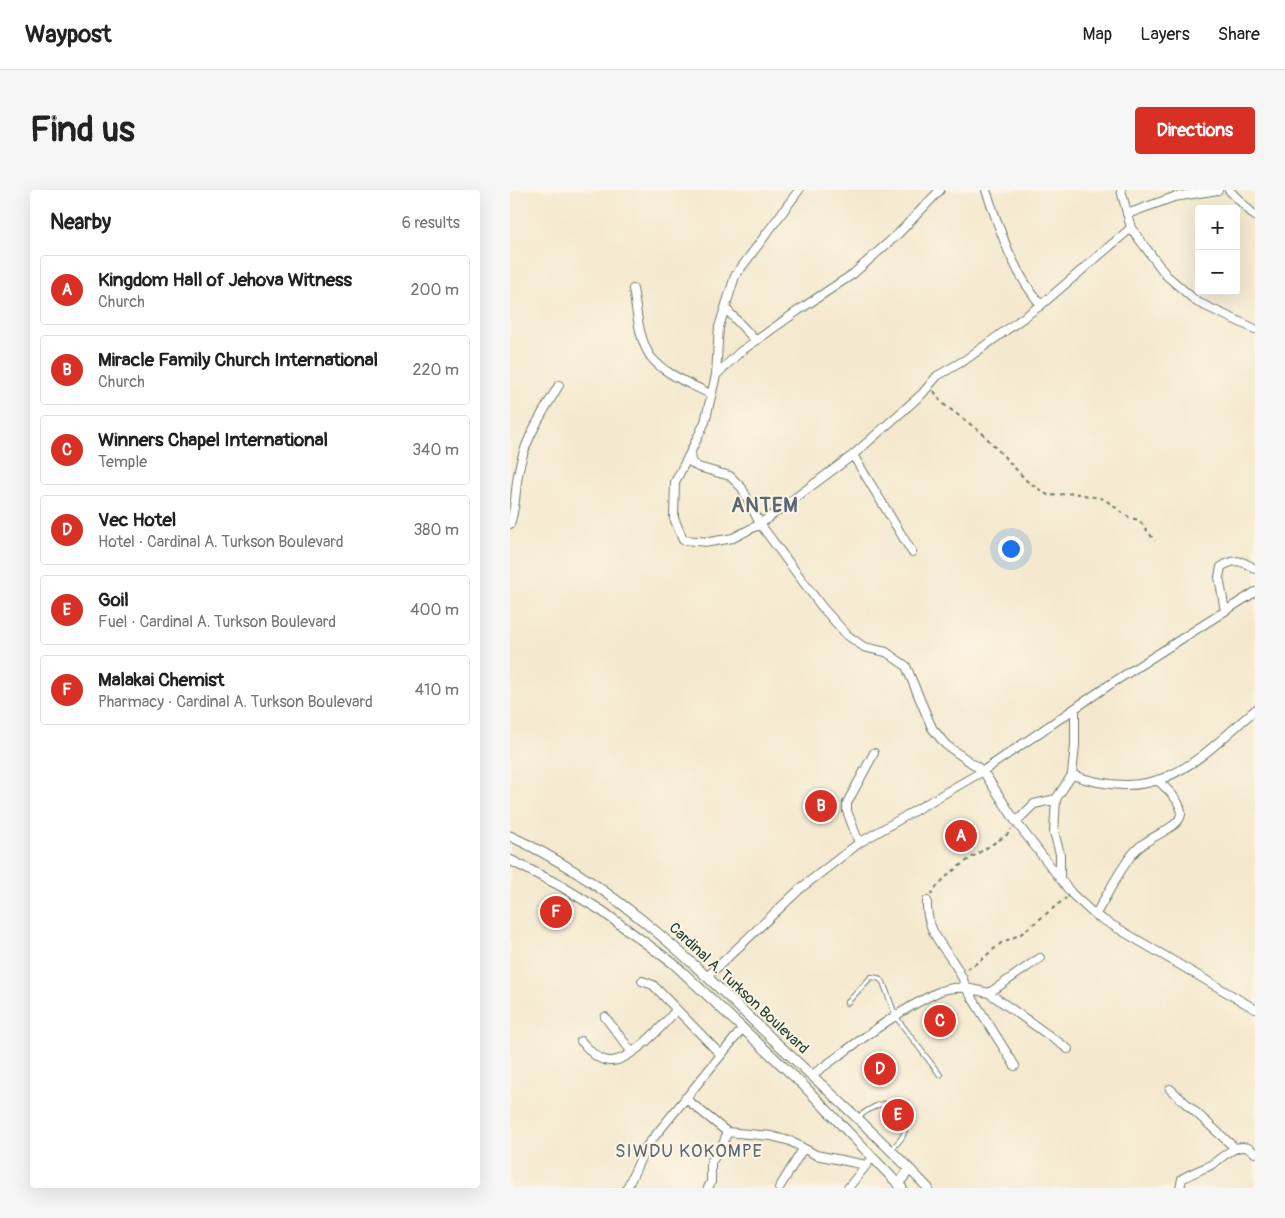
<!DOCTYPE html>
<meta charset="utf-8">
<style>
:root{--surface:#fff;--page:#f6f6f6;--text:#222;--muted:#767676;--line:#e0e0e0;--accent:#d93025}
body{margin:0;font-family:Pangolin,sans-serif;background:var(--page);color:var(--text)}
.controls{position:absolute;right:15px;top:15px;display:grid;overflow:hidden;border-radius:5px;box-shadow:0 5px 20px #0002}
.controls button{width:45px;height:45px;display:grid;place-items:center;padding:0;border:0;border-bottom:1px solid var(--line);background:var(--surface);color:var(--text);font:25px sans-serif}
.you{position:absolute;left:500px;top:358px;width:18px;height:18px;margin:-12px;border:4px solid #fff;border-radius:50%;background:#1a73e8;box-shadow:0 0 0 8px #1a73e833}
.badge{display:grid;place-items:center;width:32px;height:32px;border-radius:50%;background:var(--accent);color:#fff;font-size:16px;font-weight:700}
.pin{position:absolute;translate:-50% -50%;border:2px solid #fff;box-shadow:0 1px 5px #0006}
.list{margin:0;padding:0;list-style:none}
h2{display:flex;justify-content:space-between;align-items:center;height:65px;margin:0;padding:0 20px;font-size:21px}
h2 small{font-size:16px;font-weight:400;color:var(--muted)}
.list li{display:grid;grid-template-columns:32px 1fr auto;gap:15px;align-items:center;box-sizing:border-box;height:70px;margin:0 10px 10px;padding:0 10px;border:1px solid var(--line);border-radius:5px}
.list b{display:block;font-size:19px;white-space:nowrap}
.list p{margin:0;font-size:16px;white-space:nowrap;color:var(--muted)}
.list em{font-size:16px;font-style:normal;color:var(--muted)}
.map{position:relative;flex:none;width:745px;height:998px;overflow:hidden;border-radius:5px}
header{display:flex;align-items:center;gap:30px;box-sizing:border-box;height:70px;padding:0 25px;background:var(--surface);border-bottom:1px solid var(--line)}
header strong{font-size:24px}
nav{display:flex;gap:28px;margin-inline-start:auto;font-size:18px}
.intro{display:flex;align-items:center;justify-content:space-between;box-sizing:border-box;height:120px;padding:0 30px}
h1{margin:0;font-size:35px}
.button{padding:12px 22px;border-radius:5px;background:var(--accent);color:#fff;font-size:18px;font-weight:700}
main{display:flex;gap:30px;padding:0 30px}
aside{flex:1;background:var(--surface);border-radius:5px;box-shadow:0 5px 20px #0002}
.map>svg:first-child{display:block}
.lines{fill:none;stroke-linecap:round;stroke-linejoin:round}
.service-casing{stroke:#6a796a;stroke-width:6}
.minor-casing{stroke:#6a796a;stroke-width:10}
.tertiary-casing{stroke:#6a796a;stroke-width:11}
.path{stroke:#6a796a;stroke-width:2;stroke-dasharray:4 4;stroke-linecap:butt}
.service{stroke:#fff;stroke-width:4}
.minor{stroke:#fff;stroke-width:8}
.tertiary{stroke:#fff;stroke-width:9}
.labels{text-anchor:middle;stroke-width:4;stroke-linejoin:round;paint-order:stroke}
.street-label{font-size:15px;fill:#1f3d34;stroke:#fcf5e5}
.quarter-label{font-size:18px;letter-spacing:1px;fill:#5b6775;stroke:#fcf5e5}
.district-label{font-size:20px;font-weight:bold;letter-spacing:1px;fill:#5b6775;stroke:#fcf5e5}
</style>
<header>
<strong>Waypost</strong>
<nav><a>Map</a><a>Layers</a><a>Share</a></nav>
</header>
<div class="intro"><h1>Find us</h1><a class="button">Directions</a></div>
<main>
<aside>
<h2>Nearby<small>6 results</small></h2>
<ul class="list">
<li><span class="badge">A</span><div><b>Kingdom Hall of Jehova Witness</b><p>Church</p></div><em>200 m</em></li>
<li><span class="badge">B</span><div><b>Miracle Family Church International</b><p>Church</p></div><em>220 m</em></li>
<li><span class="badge">C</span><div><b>Winners Chapel International</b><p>Temple</p></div><em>340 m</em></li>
<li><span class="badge">D</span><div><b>Vec Hotel</b><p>Hotel · Cardinal A. Turkson Boulevard</p></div><em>380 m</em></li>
<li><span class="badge">E</span><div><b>Goil</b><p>Fuel · Cardinal A. Turkson Boulevard</p></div><em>400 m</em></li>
<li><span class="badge">F</span><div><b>Malakai Chemist</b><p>Pharmacy · Cardinal A. Turkson Boulevard</p></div><em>410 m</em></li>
</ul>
</aside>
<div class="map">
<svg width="745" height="998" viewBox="0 0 745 998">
<rect width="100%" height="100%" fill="#fcf5e5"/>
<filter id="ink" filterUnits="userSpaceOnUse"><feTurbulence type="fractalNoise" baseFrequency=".02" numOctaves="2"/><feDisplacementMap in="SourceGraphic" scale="10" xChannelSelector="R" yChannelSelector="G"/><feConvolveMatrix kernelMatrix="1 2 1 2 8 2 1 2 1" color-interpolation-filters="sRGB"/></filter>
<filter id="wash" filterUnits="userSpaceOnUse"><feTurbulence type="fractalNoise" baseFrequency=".0096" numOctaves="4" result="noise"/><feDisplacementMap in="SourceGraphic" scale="20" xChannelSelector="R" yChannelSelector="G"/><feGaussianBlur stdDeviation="1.12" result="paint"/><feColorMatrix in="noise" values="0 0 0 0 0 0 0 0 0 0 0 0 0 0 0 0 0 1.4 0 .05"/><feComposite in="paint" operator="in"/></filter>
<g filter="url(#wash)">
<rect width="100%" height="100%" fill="#f4e9cf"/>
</g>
<g filter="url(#ink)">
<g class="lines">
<g class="service-casing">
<path id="service" d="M337 813 361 787 368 788 373 792 386 827 430 885
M346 928C358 921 374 906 386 919
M382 959C391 949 398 944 394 929"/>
</g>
<g class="minor-casing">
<path id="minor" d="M476 0C491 43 502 80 531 115
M611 0 621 38 656 85 687 112 745 139
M719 0 745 26
M617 24 664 7 708 0
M123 99C127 120 128 149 141 167 154 184 181 194 200 204
M216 119 246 151
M206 185 230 162 289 120 343 84 388 44 430 0
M180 263 165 292 164 328 173 350 200 352 223 348 250 334 343 265 412 204 427 186 455 170 531 115 621 38
M343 265 402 362
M0 334C6 317 5 302 8 285 14 249 31 226 49 195
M745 402 599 495 473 581 506 632 562 704 585 725 745 819
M715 421 709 387 711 377C724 368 732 370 745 379
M562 585C650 615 684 573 745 520
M546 609 544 642 550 664V689
M506 632 524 614 546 609 562 585 565 555V519
M349 653 337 621V613L364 563
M417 711C415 750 447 765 456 798L479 803 558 859
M585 725C597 706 607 684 621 666 643 635 705 639 647 590
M198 786 291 698 349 653 473 581 436 555 422 538 396 476 376 462 354 457 337 445 312 417 250 334 232 298 220 286 188 277 181 272 180 263 195 232 206 185 209 137 225 86 289 0
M132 791 143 795 211 865
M479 803 530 768
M95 827 121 861
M71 851C79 859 86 870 99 871 119 873 154 835 166 820
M302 885C342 857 382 824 426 803 436 798 446 797 456 798L505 876
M660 899 725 958
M175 908 217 942
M117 998 136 957 233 838
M198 998 201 992V972L212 958 217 942 261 946 280 951 306 965 356 975
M269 998 293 959
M338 998 358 973
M670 998 672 989C681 983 691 980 701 975 714 967 730 947 745 963"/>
</g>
<g class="tertiary-casing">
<path id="tertiary" d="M0 646C100 692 176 766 254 841 309 893 366 943 418 998
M0 670 51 696 92 721 164 774 293 895 392 998
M388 994 400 979"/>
</g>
<path class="path" d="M424 201 432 213 472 243 517 291 539 306 563 303 594 309 620 328 629 330 645 351
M421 705C434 681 475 660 498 644L501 639
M457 779 470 771 491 753 511 744 556 708"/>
<use href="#service" class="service"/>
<use href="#minor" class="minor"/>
<use href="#tertiary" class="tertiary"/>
</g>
</g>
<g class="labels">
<g class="street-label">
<text transform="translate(229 798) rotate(43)" y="5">Cardinal A. Turkson Boulevard</text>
</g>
<g class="quarter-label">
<text x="179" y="967">SIWDU KOKOMPE</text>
</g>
<g class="district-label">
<text x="255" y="322">ANTEM</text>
</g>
</g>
</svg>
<div class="controls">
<button>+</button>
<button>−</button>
</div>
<div class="you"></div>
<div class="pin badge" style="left:451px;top:646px">A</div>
<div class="pin badge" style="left:311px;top:616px">B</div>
<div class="pin badge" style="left:430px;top:831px">C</div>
<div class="pin badge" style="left:370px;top:879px">D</div>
<div class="pin badge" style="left:388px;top:925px">E</div>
<div class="pin badge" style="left:46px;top:722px">F</div>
</div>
</main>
